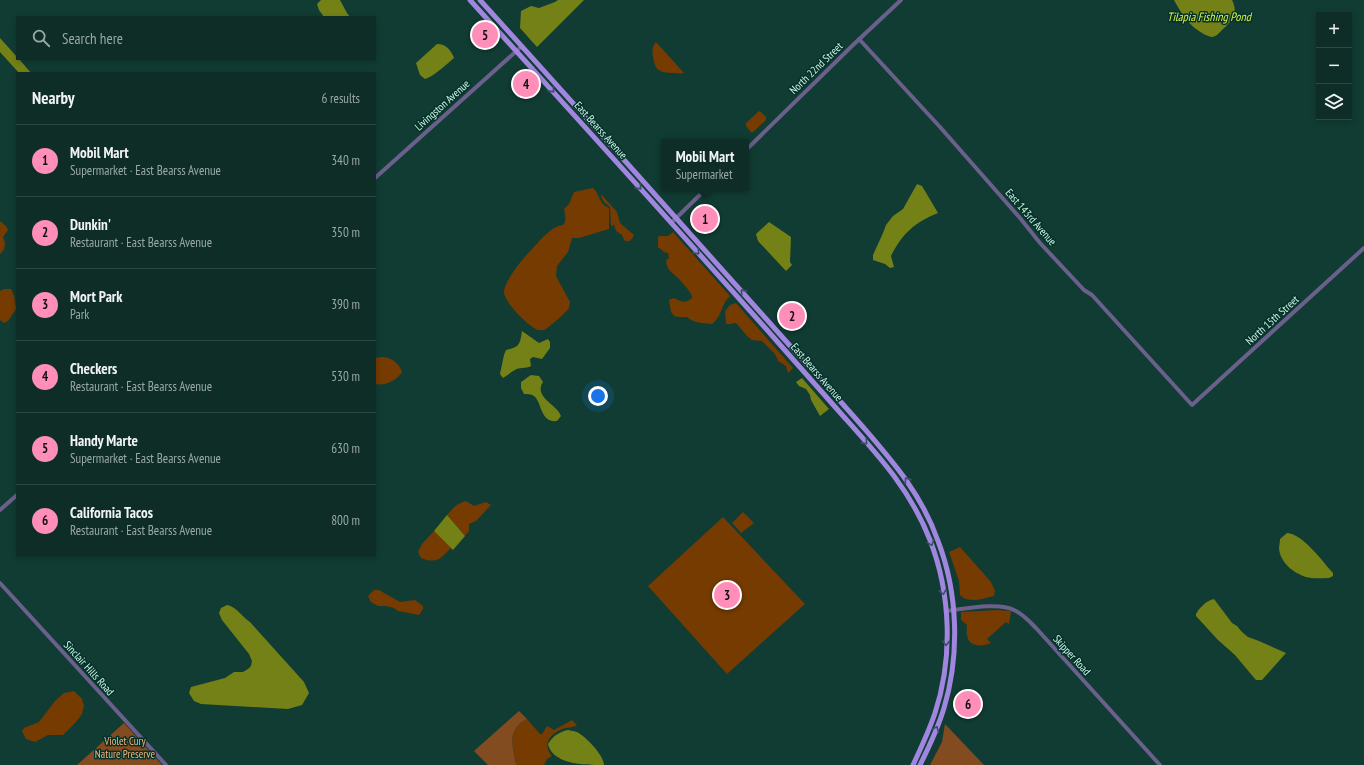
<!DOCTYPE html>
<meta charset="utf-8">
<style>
:root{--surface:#0d2d26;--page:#1b3932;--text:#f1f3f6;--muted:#9aa8a7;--line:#2d4943;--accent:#ff8eb9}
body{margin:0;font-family:"PT Sans Narrow",sans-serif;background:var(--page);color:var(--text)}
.controls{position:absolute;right:12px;top:12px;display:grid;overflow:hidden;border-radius:0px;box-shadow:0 2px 6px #0003}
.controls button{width:36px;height:36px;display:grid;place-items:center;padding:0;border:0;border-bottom:1px solid var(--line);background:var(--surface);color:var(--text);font:20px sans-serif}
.you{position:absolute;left:598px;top:396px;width:14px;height:14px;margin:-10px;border:3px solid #fff;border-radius:50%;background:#1a73e8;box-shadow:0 0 0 6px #1a73e833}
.badge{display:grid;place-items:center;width:26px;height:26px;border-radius:50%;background:var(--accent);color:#111;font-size:13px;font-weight:700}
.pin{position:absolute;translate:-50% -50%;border:2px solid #fff;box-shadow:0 1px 4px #0006}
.popup{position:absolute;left:661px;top:139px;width:88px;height:52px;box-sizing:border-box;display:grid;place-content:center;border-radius:0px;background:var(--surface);filter:drop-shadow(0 1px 3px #0005);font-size:13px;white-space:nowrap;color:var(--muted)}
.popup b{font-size:15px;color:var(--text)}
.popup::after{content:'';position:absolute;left:50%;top:100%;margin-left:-8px;border:8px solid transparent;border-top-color:var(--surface)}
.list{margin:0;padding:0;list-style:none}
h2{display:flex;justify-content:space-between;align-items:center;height:52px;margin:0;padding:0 16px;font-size:17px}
h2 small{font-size:13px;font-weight:400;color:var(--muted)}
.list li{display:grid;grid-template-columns:26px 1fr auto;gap:12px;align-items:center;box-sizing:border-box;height:72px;padding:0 16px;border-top:1px solid var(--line)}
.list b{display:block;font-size:15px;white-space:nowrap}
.list p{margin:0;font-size:13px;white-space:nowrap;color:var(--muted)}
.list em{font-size:13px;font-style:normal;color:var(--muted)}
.icon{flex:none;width:22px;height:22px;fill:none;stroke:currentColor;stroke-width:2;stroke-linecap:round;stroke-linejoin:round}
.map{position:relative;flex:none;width:1364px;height:765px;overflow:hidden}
.search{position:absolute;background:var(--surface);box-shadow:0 2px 6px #0003;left:16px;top:16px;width:360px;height:44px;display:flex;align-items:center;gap:10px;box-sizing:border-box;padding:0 14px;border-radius:0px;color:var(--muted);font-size:15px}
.panel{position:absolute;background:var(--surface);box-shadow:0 2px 6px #0003;left:16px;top:72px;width:360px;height:484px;border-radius:0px}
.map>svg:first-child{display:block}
.green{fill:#753b00}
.forest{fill:#824c20}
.water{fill:#748116}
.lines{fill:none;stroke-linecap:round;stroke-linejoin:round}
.minor{stroke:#6b5f8b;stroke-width:4}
.major{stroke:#a186e0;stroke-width:5}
.oneway{stroke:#3b4f69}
.labels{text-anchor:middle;stroke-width:3;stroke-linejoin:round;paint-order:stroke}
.street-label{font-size:11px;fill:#d1f6ec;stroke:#043229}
.park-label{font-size:11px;fill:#fab07a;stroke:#043229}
.water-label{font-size:12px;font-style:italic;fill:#daef47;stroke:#043229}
</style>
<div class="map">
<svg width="1364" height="765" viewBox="0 0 1364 765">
<rect width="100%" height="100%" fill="#113c33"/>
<path class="green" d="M656 42 684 73C680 74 676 73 671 73 658 72 655 70 653 56 652 50 652 47 656 42Z
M759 111 761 112 766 117V120L753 132H751L746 126V123Z
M593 188C601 196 598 203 609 208V229L579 238H572L568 252 557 266 556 276 570 302C570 304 569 306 569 308 567 312 547 329 544 330 543 330 538 330 538 330 529 327 504 302 504 292 504 281 524 257 532 249 540 241 551 226 563 225 567 221 565 215 564 209L569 204 574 192Z
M601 194 617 212 620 223 634 235C632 240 629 243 624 240L622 235 616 231 614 225 611 226 610 207C605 203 602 202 601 194Z
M0 221 6 226 8 230 3 237C6 244 6 249 0 254Z
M673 232 730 296C721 304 722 317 712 324 703 323 693 323 687 317H679L674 316 671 312 669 300 674 298C682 302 685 304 692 298V296C690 291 682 282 678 278 671 271 667 271 666 260L669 258 668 253 664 252 658 247V237L660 236C667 236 668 237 673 232Z
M4 289H11L14 295 16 309 8 321 4 323 0 320V291Z
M736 303 793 368 788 373 786 366 778 361 777 358 774 353 762 341 752 340 748 337 736 323 731 324H726L725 311 730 305Z
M383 357C392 358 399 363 402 372 396 381 386 386 375 384V358Z
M466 501 474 506 486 502 491 505 476 521 469 524V531L465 536 447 515C452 509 457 503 466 501Z
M743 512 754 523 741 533 732 523Z
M723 517 805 604 727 674 648 586Z
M434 531 451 548C440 559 437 564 421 558L418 552 422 544Z
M960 547 991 582 995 591 994 596C982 599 969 604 960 595L959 581 949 552Z
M374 590H379L400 602 415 600 423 606V609L419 615 398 611 394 608 386 606H378L371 602 368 596Z
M998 610 1011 611 1009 624 1006 622 987 639 991 643C982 647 968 647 967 635 966 632 967 628 967 625L961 620V612Z
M74 691 82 699 84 706 82 714 76 722 63 735H48L35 742 26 739 22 731 24 728 39 722 55 701 64 693Z
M527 719 540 734H542L547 726 554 730 572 720 577 725C572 728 568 727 562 729 550 734 542 744 552 756L547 759 544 765H518L516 764C512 745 507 729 527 719Z"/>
<path class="forest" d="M519 711 527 719C507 729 512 745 516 764L518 765H488L474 751Z
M124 723 162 765H77Z
M945 724 984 765H930L942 742Z"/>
<path class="water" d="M321 0H340L347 13 350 17H324L319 10 317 4Z
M558 0H584L537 47 520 28 521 11 531 6 539 8 555 2Z
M1174 0H1232C1239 13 1231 22 1222 30 1218 34 1216 37 1211 37 1193 31 1183 17 1174 0Z
M0 38 17 57V59H19L31 73H19L0 52Z
M437 44C446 44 451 50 454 58 447 64 433 77 425 79L420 75 416 63Z
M917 184 922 186 938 213C915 222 902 234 891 256L894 267 890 268 885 264 873 260V255L883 233 886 225 893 216 903 209Z
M769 222 791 237 790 262 792 265 786 271 758 241 756 234Z
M522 331 539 343 548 339 550 342V348L542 359 533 357 530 359 531 366C525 369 519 367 515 370 511 372 508 375 503 378L500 374 504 355 506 350C520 347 520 344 522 331Z
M531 375 539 376 543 382C533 397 558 405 561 416L557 421C540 423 542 402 534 396 531 394 527 394 524 394L521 388V382C525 380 527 377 531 375Z
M802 378 829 409 820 416 811 400 810 395 806 389 799 386 796 382Z
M447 515 465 536 453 550 434 531Z
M1287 533C1303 534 1322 561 1333 573V576L1329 578C1322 578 1313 579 1306 577 1294 573 1280 563 1279 548 1279 546 1280 542 1280 539Z
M1214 599 1232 623 1237 626 1242 632 1248 637 1259 641 1286 653 1262 680H1256L1250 673 1235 655 1218 640 1196 616V614C1199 608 1207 600 1214 599Z
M227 605C237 607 241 616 250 622L304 682 309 693 302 705 288 709 201 704 194 701 189 693 191 687 225 678 234 672H243L248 669 251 666 252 661 249 654 222 620 219 613 221 608Z
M568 730C572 731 577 731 580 734 588 739 604 756 604 765 585 765 553 765 548 744 553 736 559 732 568 730Z"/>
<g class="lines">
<path class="minor" d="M859 39 940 127 1020 218 1040 243 1084 290 1092 295 1192 405 1364 248
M746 150 853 45 901 0
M375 178 522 46
M671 223 707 188
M0 510 17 495
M0 583 166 765
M946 611C964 609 999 602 1014 610 1023 614 1029 621 1036 628L1160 765"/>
<path class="major" d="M470 0C572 113 674 225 775 339 798 365 821 391 844 417 879 456 911 491 930 540 951 594 953 658 935 713 929 731 921 748 913 765
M480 0C582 113 683 225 784 339 810 368 837 397 863 427 894 463 922 495 938 541 958 593 960 655 944 708 938 728 929 747 920 765"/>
</g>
<defs><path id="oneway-chevron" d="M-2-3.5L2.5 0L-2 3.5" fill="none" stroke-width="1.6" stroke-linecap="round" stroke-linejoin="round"/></defs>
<g class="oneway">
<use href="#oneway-chevron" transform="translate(552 90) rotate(48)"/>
<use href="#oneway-chevron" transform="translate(639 187) rotate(48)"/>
<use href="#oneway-chevron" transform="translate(697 252) rotate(48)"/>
<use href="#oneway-chevron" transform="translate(743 292) rotate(-132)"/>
<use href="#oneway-chevron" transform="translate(865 442) rotate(49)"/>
<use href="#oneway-chevron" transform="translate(907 480) rotate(-125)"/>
<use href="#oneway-chevron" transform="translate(931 543) rotate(70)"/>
<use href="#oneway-chevron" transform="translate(943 592) rotate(81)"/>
<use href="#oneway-chevron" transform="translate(946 643) rotate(92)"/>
<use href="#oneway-chevron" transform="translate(936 729) rotate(-68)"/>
</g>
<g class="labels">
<g class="street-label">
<text transform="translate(816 68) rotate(-44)" y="4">North 22nd Street</text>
<text transform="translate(442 105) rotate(-42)" y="4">Livingston Avenue</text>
<text transform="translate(601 130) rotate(48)" y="4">East Bearss Avenue</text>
<text transform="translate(1031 217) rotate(49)" y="4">East 143rd Avenue</text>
<text transform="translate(1272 320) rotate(-42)" y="4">North 15th Street</text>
<text transform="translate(817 372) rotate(49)" y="4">East Bearss Avenue</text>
<text transform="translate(1072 655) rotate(48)" y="4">Skipper Road</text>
<text transform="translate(89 668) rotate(48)" y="4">Sinclair Hills Road</text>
</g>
<g class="park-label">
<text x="125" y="745">Violet Cury<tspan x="125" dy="13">Nature Preserve</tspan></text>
</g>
<g class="water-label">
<text x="1209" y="21">Tilapia Fishing Pond</text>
</g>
</g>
</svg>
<div class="controls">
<button>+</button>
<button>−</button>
<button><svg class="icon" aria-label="layers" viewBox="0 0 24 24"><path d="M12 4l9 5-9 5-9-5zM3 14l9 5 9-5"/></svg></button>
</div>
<div class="you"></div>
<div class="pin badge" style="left:705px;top:219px">1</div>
<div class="popup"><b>Mobil Mart</b>Supermarket</div>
<div class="pin badge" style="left:792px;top:316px">2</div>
<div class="pin badge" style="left:727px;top:595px">3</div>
<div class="pin badge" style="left:526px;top:84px">4</div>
<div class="pin badge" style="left:485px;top:35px">5</div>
<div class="pin badge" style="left:968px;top:704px">6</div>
<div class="search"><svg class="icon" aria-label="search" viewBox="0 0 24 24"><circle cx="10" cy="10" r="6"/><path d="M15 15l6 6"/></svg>Search here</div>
<section class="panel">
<h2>Nearby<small>6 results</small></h2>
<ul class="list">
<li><span class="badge">1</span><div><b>Mobil Mart</b><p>Supermarket · East Bearss Avenue</p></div><em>340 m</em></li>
<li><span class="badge">2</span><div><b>Dunkin'</b><p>Restaurant · East Bearss Avenue</p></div><em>350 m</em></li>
<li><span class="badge">3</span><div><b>Mort Park</b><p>Park</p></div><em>390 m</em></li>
<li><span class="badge">4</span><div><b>Checkers</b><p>Restaurant · East Bearss Avenue</p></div><em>530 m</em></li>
<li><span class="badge">5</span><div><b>Handy Marte</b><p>Supermarket · East Bearss Avenue</p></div><em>630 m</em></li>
<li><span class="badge">6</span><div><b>California Tacos</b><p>Restaurant · East Bearss Avenue</p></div><em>800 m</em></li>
</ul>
</section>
</div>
